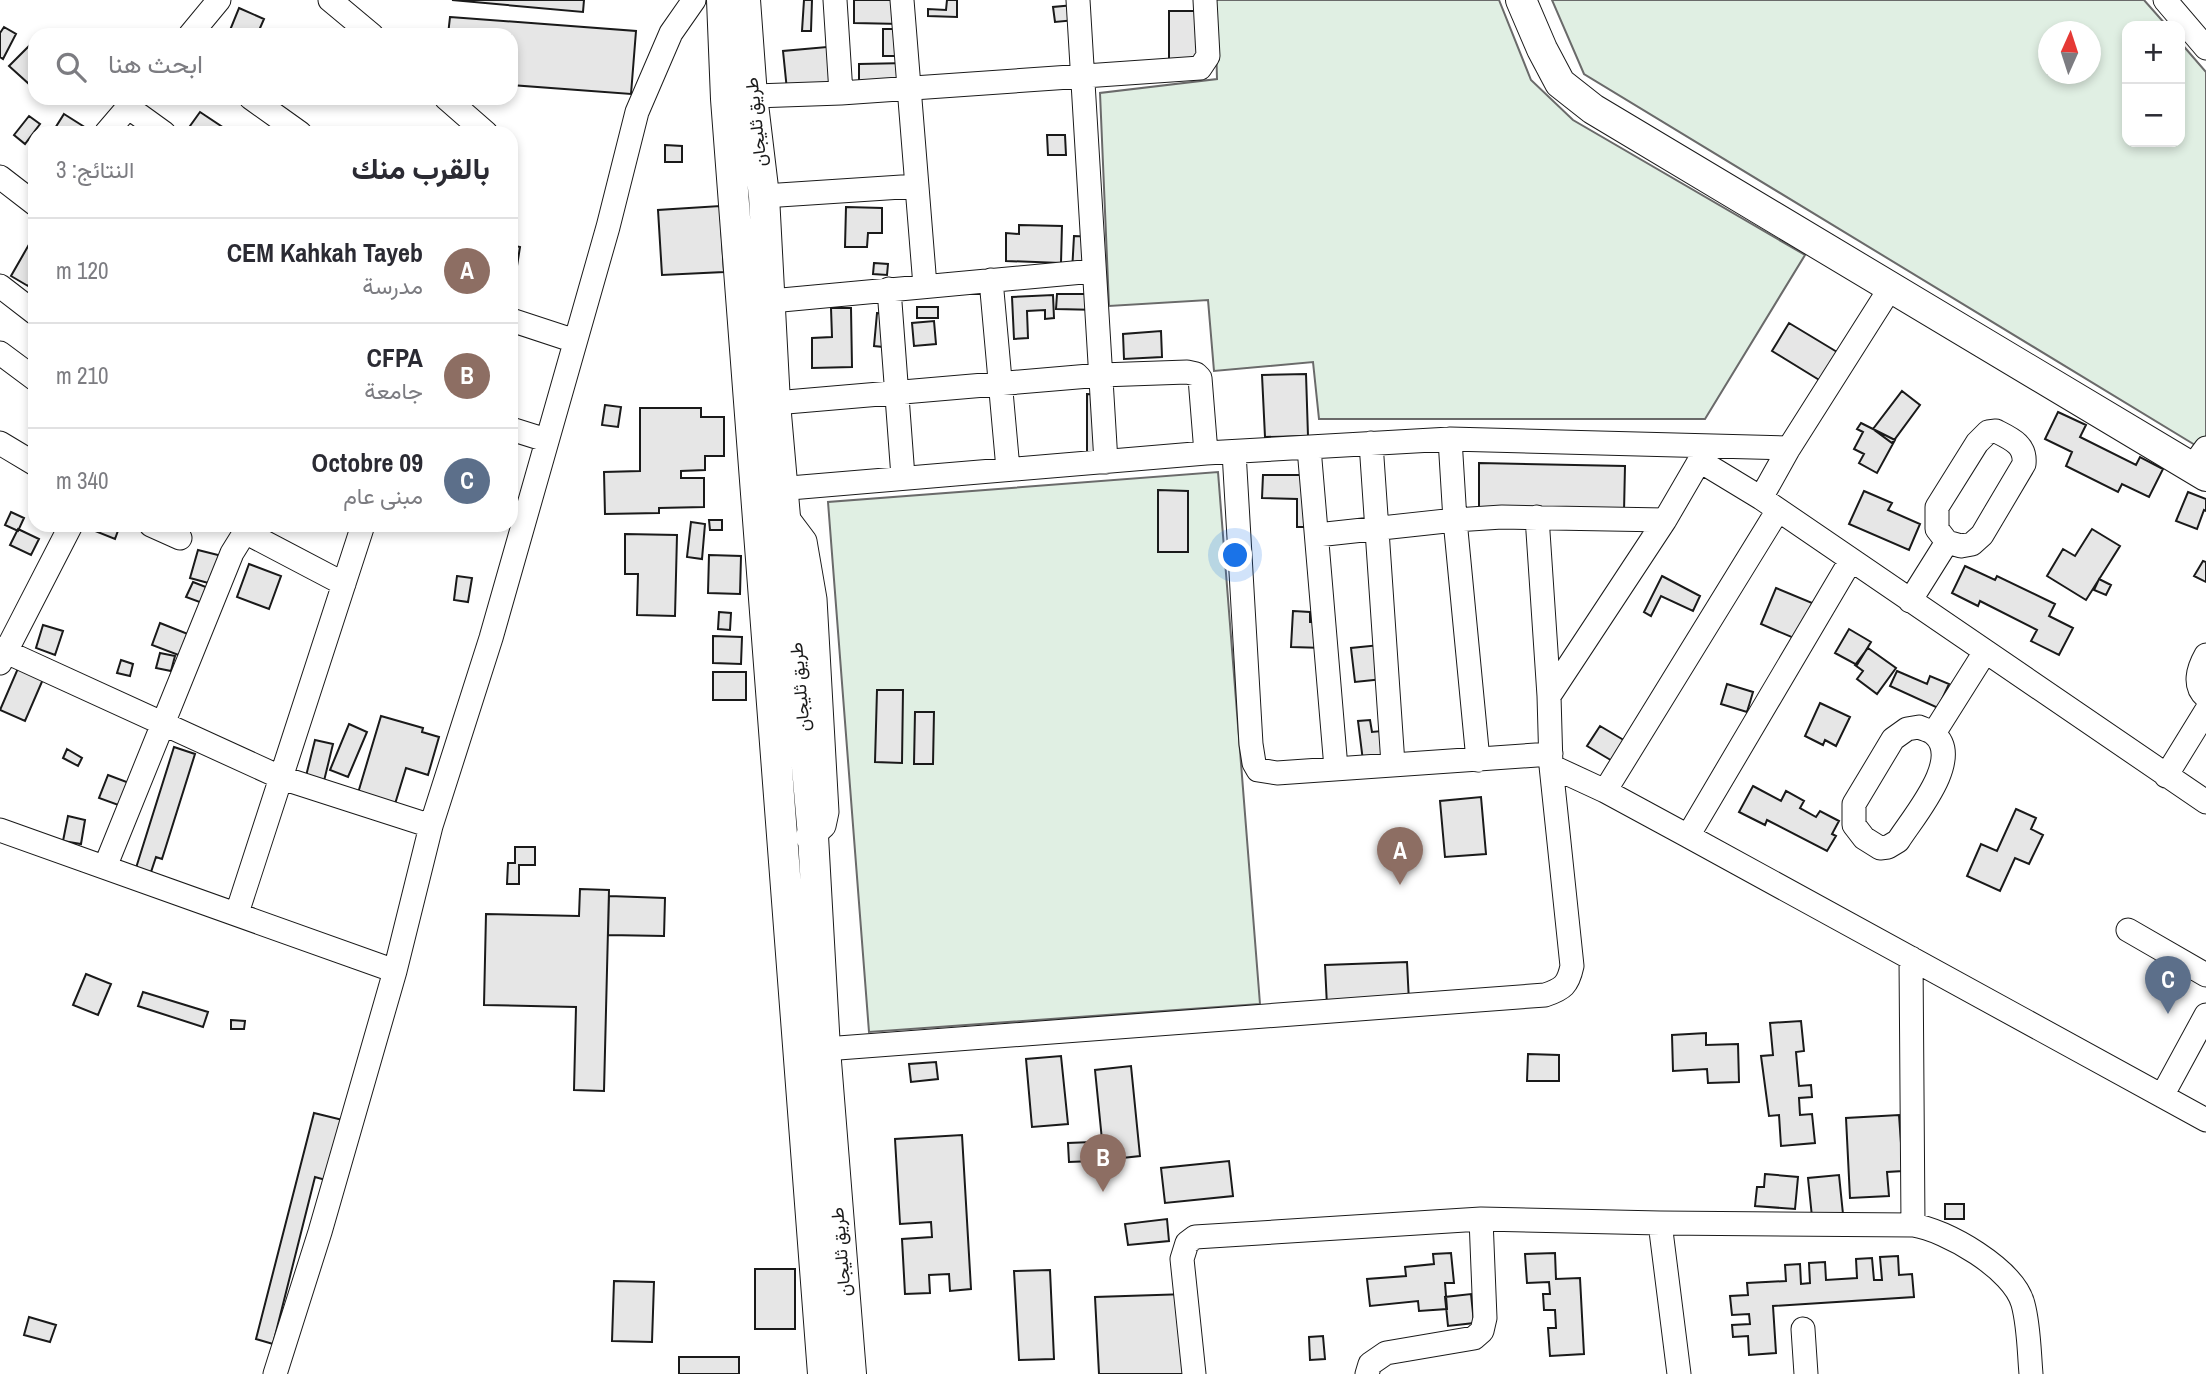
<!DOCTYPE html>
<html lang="ar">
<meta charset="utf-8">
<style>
:root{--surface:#fff;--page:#f2f2f3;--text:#2b2b33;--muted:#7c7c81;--line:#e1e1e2;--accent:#ea580c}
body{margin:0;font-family:"Archivo Narrow",Vazirmatn,sans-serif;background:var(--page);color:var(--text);direction:rtl}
.controls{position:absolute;right:21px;top:21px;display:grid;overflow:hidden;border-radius:14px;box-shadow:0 4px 10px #0003}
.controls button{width:63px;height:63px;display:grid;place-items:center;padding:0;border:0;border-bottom:2px solid var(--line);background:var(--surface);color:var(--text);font:35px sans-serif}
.compass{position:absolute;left:2038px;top:21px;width:63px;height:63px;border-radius:50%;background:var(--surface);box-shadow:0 4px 10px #0003;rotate:3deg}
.you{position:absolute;left:1236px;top:556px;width:24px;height:24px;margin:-18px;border:5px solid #fff;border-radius:50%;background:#1a73e8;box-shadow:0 0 0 10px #1a73e833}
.badge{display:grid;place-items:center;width:46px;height:46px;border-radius:50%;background:var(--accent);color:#fff;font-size:23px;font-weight:700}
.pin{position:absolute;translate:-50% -58px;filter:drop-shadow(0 2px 4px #0008)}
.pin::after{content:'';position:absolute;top:37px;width:24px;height:21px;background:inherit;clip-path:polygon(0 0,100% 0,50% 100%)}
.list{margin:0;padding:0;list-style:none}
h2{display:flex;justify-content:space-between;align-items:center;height:91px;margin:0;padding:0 28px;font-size:30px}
h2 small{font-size:23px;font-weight:400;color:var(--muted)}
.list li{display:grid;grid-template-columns:46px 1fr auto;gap:21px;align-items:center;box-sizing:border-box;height:105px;padding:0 28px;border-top:2px solid var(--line)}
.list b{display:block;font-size:26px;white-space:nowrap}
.list p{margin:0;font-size:23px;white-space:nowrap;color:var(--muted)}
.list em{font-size:23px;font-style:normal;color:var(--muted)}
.icon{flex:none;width:38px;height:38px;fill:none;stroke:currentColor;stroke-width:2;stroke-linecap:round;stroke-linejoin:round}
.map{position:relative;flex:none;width:2206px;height:1374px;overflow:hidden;direction:ltr}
.search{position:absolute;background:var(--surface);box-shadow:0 4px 10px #0003;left:28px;top:28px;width:490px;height:77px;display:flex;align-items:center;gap:18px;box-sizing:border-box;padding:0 24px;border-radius:21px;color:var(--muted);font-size:26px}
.panel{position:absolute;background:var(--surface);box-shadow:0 4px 10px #0003;left:28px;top:126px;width:490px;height:406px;border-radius:21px;direction:rtl}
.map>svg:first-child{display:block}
.green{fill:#e0efe3;stroke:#6a6a6a;stroke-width:2;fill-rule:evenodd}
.building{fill:#e6e6e6;stroke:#1a1a1a;stroke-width:2}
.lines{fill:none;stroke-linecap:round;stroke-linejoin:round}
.minor-casing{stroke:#1a1a1a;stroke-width:25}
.major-casing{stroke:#1a1a1a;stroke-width:32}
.minor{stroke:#fff;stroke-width:23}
.major{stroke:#fff;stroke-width:30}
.labels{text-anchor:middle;stroke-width:5;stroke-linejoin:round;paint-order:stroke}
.street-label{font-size:18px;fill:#1a1a1a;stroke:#fff}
</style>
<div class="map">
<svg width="2206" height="1374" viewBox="0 0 2206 1374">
<rect width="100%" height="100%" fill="#fff"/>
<path class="green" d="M1215 0H1499L1531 80 1573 120 1805 255 1705 419H1319L1313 362 1214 371 1208 300 1109 306 1100 93 1217 79Z
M1552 0H2144L2167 26H2127V142H2180V42L2206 72V440L2200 448 1584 74ZM2048 32H2090V74H2048Z
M1218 472 1260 1004 869 1032 828 502Z"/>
<path class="building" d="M452 0H584L583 12Z
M804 0H812L811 31H802Z
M854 0H901V24L854 23Z
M947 0H957V17L928 16V9L946 10Z
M1085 4 1086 19 1055 22 1053 7Z
M239 8 264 19 257 35H228Z
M1169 11H1206V60H1169Z
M450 17 636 31 631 94 511 85V35H448Z
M4 27 16 34 3 59 0 57V33Z
M883 29H899V56H883Z
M33 42 35 44V77L29 84 9 66Z
M838 46 842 89 787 90 783 51Z
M907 63 908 84 859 85V64Z
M200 112 224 128 220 133H185Z
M64 114 94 133H52Z
M29 116 40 124 25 144 14 135Z
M1047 135H1065L1066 155H1048Z
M665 145 682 146V162H665Z
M720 206 724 272 662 275 658 210Z
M846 207 882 208V233H868L867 247H845Z
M1019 225 1062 226 1061 263 1006 261V233L1019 234Z
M35 234V274L28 286 11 276Z
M1074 236 1094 237 1092 273 1072 272Z
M511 245 520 247 517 266H511Z
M874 263 888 264 887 275 873 274Z
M1057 294H1099V310L1056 309Z
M1053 295 1054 318 1045 319V310L1027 311 1028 338 1014 339 1012 297Z
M917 307H938V318H917Z
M831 308H851L852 367 812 368V338L832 337Z
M877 313 896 315 893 348 874 346Z
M934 321 936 344 914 346 912 323Z
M1789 323 1847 358 1829 386 1772 351Z
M1161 331 1162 357 1124 359 1123 334Z
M1306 374 1308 436 1265 437 1262 375Z
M1902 391 1920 405 1892 443 1873 429Z
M1087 394 1102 395 1101 452H1087Z
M605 405 621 407 618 427 602 425Z
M640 408H701V417H724V456H705V470L681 471V478H704V507L659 508V513L605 514 604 472 640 471Z
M2058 412 2086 425 2080 437 2136 465 2140 457 2163 469 2149 497 2122 484 2118 492 2066 466 2072 452 2045 439Z
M1861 423 1895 440 1877 473 1859 463 1864 454 1854 449 1863 432 1857 429Z
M1479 463 1625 466 1624 512 1479 509Z
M1263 475H1316V527H1297V499L1262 498Z
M1158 490 1188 491V552H1158Z
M1864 491 1892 503 1888 510 1920 524 1909 550 1849 524Z
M2188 492 2206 499V511L2204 510 2197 529 2176 521Z
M11 512 24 518 18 531 5 525Z
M709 520H722V530H710Z
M691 522 705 524 702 559 687 557Z
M97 525H120L115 539 95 531Z
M18 529 39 539 31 555 10 545Z
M2092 529 2120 546 2086 600 2047 576 2063 549 2075 556Z
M625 534 677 535 675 616 637 615 638 574H625Z
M198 550 230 558 223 587 190 578Z
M709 555 741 556 740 594 708 593Z
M2203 561 2206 562V582L2194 576Z
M249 564 281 576 269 609 237 597Z
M1965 566 1995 580 1997 576 2055 604 2049 616 2073 628 2059 655 2031 641 2037 630 1980 601 1978 606 1952 593Z
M457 576 472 578 468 602 454 600Z
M1662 576 1700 596 1693 611 1661 596 1651 616 1644 612Z
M2099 579 2111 585 2106 595 2094 590Z
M193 582 211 589 205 604 186 597Z
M1776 588 1817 605 1801 641 1761 624Z
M1293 611 1310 612V622H1325V648L1291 647Z
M719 612 731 613 730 630 718 629Z
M160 623 198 638 189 659 152 645Z
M43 625 63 631 55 655 36 648Z
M1849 629 1871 642 1857 665 1835 653Z
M713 636 742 637 741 664 713 663Z
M1380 645 1383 679 1355 682 1351 648Z
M1868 648 1896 668 1877 694 1857 679 1863 671 1855 665Z
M160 653 175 656 171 671 156 668Z
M121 660 133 664 130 676 117 673Z
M19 666 44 677 25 721 0 710Z
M1897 671 1927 684 1930 676 1949 684 1938 708 1890 686Z
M713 672H746V700H713Z
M1727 684 1753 692 1747 712 1721 704Z
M877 690H903L902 763 875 762Z
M1820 703 1850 717 1836 746 1825 740 1823 745 1805 736Z
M915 712H934L933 764H914Z
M381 716 423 728 422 732 439 737 428 775 406 768 395 804 358 793Z
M1370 720 1372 732 1392 730 1395 758 1363 761 1358 721Z
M349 724 367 732 348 777 330 770Z
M1600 726 1627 742 1614 762 1587 746Z
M315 740 333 744 323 785 305 780Z
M174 747 195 754 162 859 156 857 151 872 136 868Z
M67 749 82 758 78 766 63 758Z
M108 775 140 787 132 810 99 798Z
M1753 786 1781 801 1786 791 1804 801 1800 808 1816 817 1820 811 1839 821 1832 834 1836 836 1827 851 1767 820 1765 825 1739 812Z
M1481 797 1486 854 1445 857 1440 801Z
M2016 809 2036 818 2031 829 2043 835 2029 864 2015 858 2000 891 1967 876 1981 844 1997 851Z
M68 816 85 820 81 844 63 841Z
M515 847H535V865H519V884H507L508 863H515Z
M580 889 609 890 604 1091 574 1090 576 1007 484 1005 486 914 579 916Z
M609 896 665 898 664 936 608 935Z
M1407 962 1409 1002 1327 1006 1325 965Z
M86 974 111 984 98 1015 73 1005Z
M143 992 208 1012 203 1027 138 1006Z
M231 1020 245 1021 244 1029H231Z
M1801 1021 1804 1051 1796 1052 1799 1086 1811 1085 1812 1097 1799 1098 1800 1115 1812 1114 1815 1143 1781 1146 1779 1115 1769 1116 1761 1056 1773 1055 1770 1023Z
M1706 1033V1045L1738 1044 1739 1082 1708 1083 1707 1069 1673 1071 1672 1035Z
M1528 1054 1559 1055V1081H1527Z
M1061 1056 1068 1124 1032 1127 1026 1059Z
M936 1062 938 1079 911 1082 909 1064Z
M1131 1066 1140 1156 1104 1160 1095 1070Z
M314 1113 355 1123 340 1184 315 1177 273 1344 256 1339Z
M1899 1115 1903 1171 1887 1172 1889 1196 1850 1198 1846 1118Z
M962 1135 971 1289 950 1291 949 1274 929 1275 930 1293 905 1294 902 1239 932 1237 931 1222 900 1224 895 1139Z
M1092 1142 1093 1161 1069 1162 1068 1143Z
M1229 1161 1233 1196 1165 1203 1161 1168Z
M1765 1174 1798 1177 1795 1209 1755 1206 1757 1187H1764Z
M1839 1175 1843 1214 1812 1217 1808 1178Z
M1945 1204H1964V1219H1945Z
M1167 1219 1169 1241 1128 1245 1125 1224Z
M1451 1253 1454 1283H1445L1447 1309 1419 1311 1418 1301 1370 1306 1367 1279 1406 1276 1405 1267 1434 1264 1433 1254Z
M1555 1253 1556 1279 1580 1278 1584 1354 1550 1356 1548 1328H1556L1555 1310H1544L1543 1294H1550L1549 1282 1527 1283 1525 1254Z
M1898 1256 1899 1275 1912 1274 1914 1297 1773 1306 1776 1353 1749 1355 1748 1336 1733 1337 1732 1325 1750 1324 1749 1314 1732 1315 1730 1296 1748 1295 1747 1283 1786 1281 1785 1265 1800 1264 1801 1284 1810 1283 1809 1263 1825 1262 1826 1280 1857 1278 1856 1259 1872 1258 1874 1280H1882L1880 1257Z
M755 1269H795V1329H755Z
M1050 1270 1054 1359 1019 1360 1014 1271Z
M614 1281 654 1282 652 1342 612 1341Z
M1187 1294 1190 1374H1099L1095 1297Z
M1471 1294 1474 1323 1448 1326 1445 1297Z
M29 1317 56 1325 50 1342 24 1335Z
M1323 1336 1325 1359 1310 1360 1309 1337Z
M679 1357H739V1374H679Z"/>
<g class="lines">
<g class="minor-casing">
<path id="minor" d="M330 0 372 35
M835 0 841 93
M902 0 925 286
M1078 0 1106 462
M2165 0 2206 48
M190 35 219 0
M752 96 841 93 1200 68 1208 56 1205 0
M251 98 300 133
M446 98 486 133
M128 107 164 133
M106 133 136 98
M0 177 35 204
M764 196 917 186
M991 280 1008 469
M0 286 35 313
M889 289 903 477
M771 301 1094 271
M511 320 575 341
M0 353 35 379
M775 403 1101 375 1187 372 1196 374 1200 378 1206 453
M511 429 546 440
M1996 431C2012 439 2026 445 2024 464L1982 535 1972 544 1961 546 1947 542 1937 529V507L1977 443 1988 432Z
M1450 439 1455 520 1478 760
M0 443 35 464
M1371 443 1393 764
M1309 448 1336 768
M1234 452 1251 744 1254 763 1258 770 1277 773 1551 754
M1700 461 1761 498 2206 802
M2192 467 2206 448
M766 490 1206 453 1450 439 1789 448 1891 287
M1761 498 1789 448
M784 513 805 541 815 599 827 812 824 826 813 836 807 837
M1537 517 1549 696
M151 525 180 538
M1317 535 1455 520 1502 517 1665 520
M1851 560 1688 836 2206 1120
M1910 601 1947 542
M0 649 282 778 431 826
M2206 655C2198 669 2193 686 2206 697
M0 663 71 525
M1919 727C1923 729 1931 731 1934 734 1964 759 1913 817 1898 841L1888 847 1880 848 1864 838 1854 825V804L1893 739 1907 729Z
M1934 733 1985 652
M1551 766 1605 791 1688 836
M2166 776 2206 711
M1605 791 1778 510
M0 830 395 971
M105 867 232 553 245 532 344 584
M237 913 363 525
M2128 930 2206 975
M1911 958 1913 1225
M825 1049 1545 995C1563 989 1568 985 1572 966L1551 766 1549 696 1665 520 1708 446
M2162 1096 2206 1015
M1660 1223 1679 1374
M1803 1329 1806 1374
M275 1374 320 1232 395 971 431 826 491 638 608 227 637 112 671 33 694 0
M1194 1374 1182 1259 1187 1243 1195 1237 1481 1219 1660 1223 1913 1225C1946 1230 2014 1269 2023 1304 2029 1326 2029 1351 2031 1374
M1367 1374 1370 1364 1386 1353 1474 1338 1482 1331 1485 1318 1481 1219"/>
</g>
<g class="major-casing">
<path id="major" d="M722 0 726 99 823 1374
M745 0 752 96 764 196 775 403 813 836 825 1049 851 1374
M1521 0 1542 49 1560 83 1593 109 2206 476"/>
</g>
<use href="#minor" class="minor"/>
<use href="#major" class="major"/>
</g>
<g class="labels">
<g class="street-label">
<text transform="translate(756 122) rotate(-96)" y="6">طريق ثليجان</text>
<text transform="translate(800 687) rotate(-95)" y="6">طريق ثليجان</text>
<text transform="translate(841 1252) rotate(-95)" y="6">طريق ثليجان</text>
</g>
</g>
</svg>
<div class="controls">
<button>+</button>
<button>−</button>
</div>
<svg class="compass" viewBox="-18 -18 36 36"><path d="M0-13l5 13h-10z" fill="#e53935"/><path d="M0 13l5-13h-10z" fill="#7c7c81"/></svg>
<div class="you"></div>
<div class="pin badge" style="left:1400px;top:885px;background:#8d6e63">A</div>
<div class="pin badge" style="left:1103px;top:1192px;background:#8d6e63">B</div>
<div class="pin badge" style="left:2168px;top:1014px;background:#5c6f8a">C</div>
<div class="search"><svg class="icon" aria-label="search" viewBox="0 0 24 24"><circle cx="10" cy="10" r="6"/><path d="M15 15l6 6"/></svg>ابحث هنا</div>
<section class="panel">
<h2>بالقرب منك<small>النتائج: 3</small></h2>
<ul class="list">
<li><span class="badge" style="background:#8d6e63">A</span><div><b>CEM Kahkah Tayeb</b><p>مدرسة</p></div><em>120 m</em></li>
<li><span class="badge" style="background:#8d6e63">B</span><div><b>CFPA</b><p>جامعة</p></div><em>210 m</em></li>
<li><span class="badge" style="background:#5c6f8a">C</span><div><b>09 Octobre</b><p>مبنى عام</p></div><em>340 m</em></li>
</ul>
</section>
</div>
